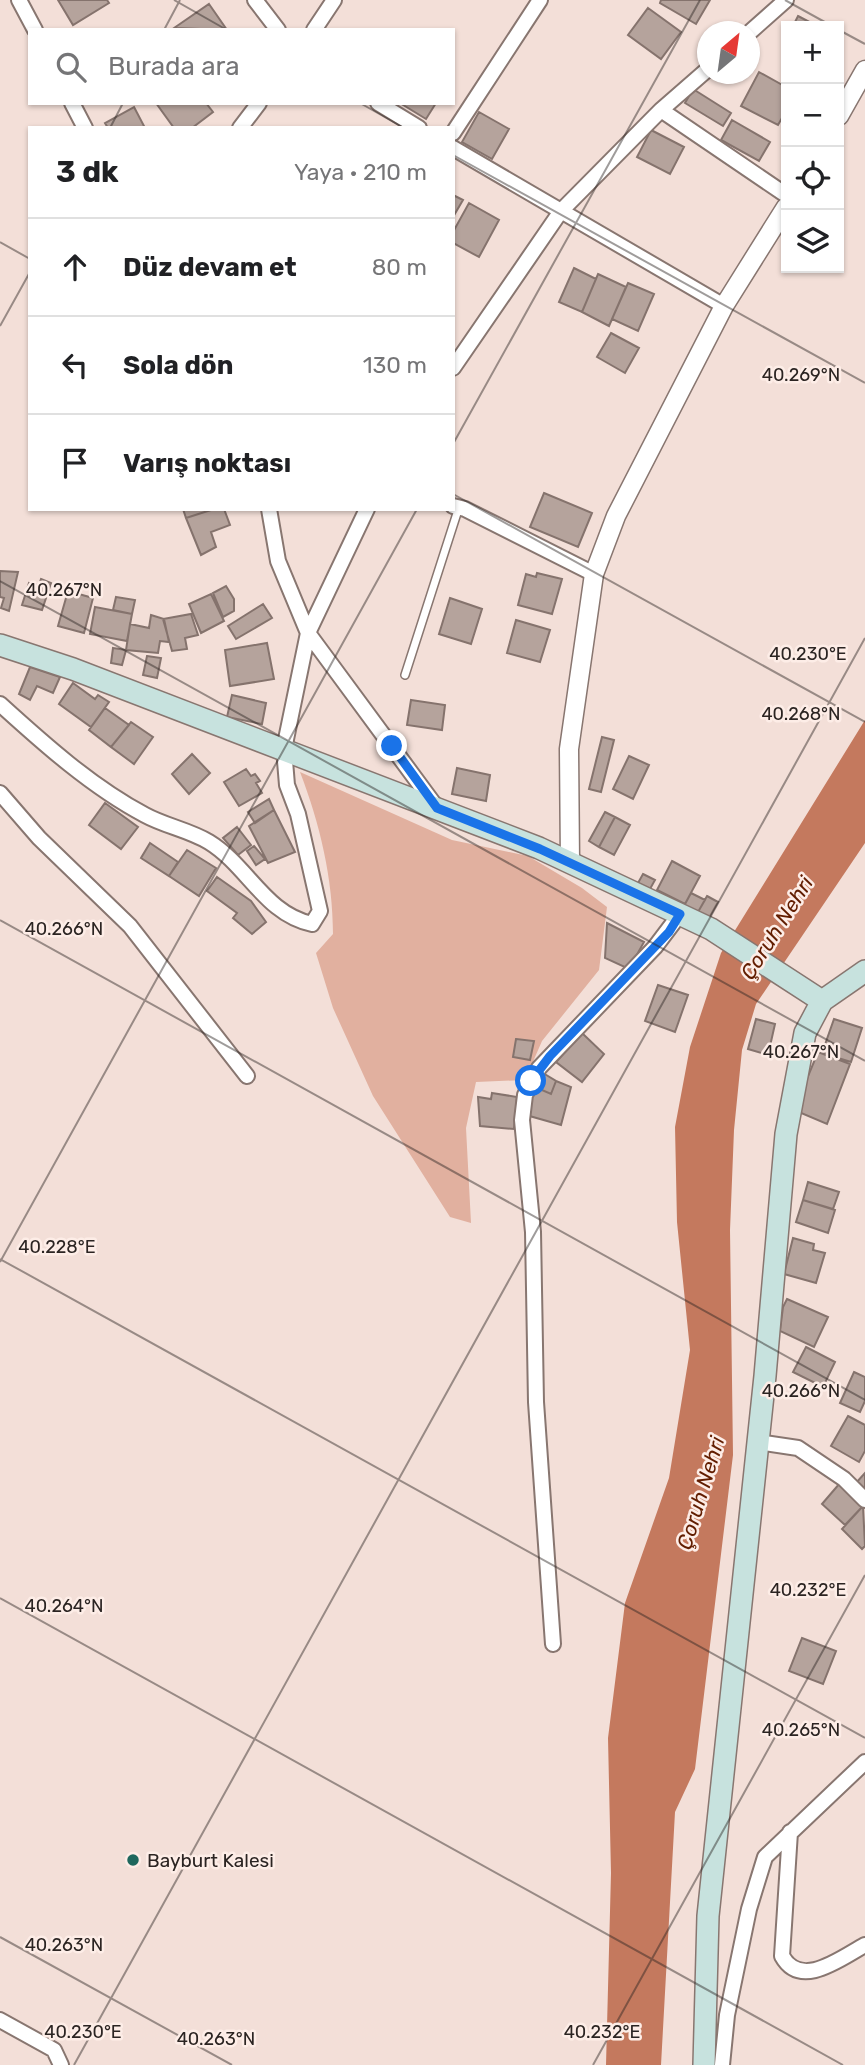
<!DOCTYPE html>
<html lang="tr">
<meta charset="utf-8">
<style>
:root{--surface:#fff;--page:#f2f2f2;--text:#202124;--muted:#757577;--line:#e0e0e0}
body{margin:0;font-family:Rubik,sans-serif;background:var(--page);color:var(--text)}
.controls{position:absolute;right:21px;top:21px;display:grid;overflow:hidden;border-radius:0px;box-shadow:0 2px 5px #0004}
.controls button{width:63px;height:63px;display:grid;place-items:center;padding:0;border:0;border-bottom:2px solid var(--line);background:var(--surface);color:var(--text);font:35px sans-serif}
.compass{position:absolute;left:697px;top:21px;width:63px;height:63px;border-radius:50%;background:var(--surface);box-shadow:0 2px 5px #0004;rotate:29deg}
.stop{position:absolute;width:21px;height:21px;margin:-16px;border:5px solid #1a73e8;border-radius:50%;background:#fff}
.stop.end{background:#1a73e8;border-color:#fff;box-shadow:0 2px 7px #0008}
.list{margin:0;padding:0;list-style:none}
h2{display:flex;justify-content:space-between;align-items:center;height:91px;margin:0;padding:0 28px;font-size:30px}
h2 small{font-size:23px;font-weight:400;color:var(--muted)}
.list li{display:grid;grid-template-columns:46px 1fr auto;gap:21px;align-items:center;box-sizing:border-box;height:98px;padding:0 28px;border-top:2px solid var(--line)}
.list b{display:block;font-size:26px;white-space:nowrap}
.list em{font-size:23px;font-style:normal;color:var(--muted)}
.icon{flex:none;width:38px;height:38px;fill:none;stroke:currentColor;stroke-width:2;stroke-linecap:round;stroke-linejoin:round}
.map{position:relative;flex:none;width:865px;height:2065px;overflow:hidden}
.search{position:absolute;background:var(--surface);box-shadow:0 2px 5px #0004;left:28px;top:28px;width:427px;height:77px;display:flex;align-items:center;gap:18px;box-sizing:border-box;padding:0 24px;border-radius:0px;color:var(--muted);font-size:26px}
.panel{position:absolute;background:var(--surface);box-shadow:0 2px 5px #0004;left:28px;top:126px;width:427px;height:385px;border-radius:0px}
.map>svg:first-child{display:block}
.green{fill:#e1b09f}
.water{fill:#c4795e}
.building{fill:#b5a39c;stroke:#85736d;stroke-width:2}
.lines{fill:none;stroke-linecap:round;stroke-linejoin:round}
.service-casing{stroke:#887670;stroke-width:10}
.minor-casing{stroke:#887670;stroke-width:18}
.tertiary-casing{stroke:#887670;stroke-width:21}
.secondary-casing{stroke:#887670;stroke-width:24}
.service{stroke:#fff;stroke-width:7}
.minor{stroke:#fff;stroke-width:14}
.tertiary{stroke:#fff;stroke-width:18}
.secondary{stroke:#c7e2de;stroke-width:21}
.route{stroke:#1a73e8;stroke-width:9}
.ticks{fill:none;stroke:#2b2422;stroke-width:2;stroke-opacity:0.45}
.poi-dot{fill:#1e675d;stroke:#fdede7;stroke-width:2.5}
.labels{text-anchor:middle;stroke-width:5;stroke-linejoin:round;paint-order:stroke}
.poi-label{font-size:19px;fill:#2b2422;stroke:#fdede7;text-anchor:start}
.water-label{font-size:21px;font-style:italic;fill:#621d00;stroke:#fdede7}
.ticks-label{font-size:18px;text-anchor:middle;fill:#2b2422;stroke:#fdede7;stroke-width:5;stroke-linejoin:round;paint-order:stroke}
</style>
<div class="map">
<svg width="865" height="2065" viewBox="0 0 865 2065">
<rect width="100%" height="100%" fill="#f3dfd8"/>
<path class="green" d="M300 772 452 840 528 856 582 888 607 907 599 970 542 1041 525 1080 476 1082 466 1128 471 1223 450 1217 373 1096 333 1008 316 953 333 934C333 879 320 824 300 772Z"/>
<path class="water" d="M865 720V843L756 1004 742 1050 734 1130 730 1230 733 1455 695 1769 675 1812 661 2065H606L611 1873 608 1738 625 1603 669 1478 690 1350 677 1222 675 1127 690 1047 721 953Z"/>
<path class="building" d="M58 0H107L109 3 73 25Z
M661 0H710L696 24 660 3Z
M209 4 227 30 174 28Z
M648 8 681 32 661 59 628 35Z
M798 16 817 26H793Z
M759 72 786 87V111L778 125 741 106Z
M693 89 731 113 723 126 685 103Z
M156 103H206L213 112 192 128H174Z
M400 103H436L426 119Z
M134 107 145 128H108L105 123Z
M479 112 509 129 492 159 462 142Z
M732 120 770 142 759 161 721 140Z
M651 130 684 147 670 174 637 157Z
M453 195 463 200 453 217Z
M469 203 499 220 479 257 453 243V232Z
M574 268 596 279 582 312 559 302Z
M598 274 626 287 609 326 582 312Z
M628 283 654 294 638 331 612 319Z
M611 333 639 348 625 373 597 357Z
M544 493 592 513 578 547 530 527Z
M183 509H214L186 518Z
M214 509H224L230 525 211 532 216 547 201 555 186 518Z
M0 571 18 572 9 611 1 608 4 598 0 597Z
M537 573 562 579 552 614 518 605 526 574 536 577Z
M41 579 51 583 42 610 22 605 29 583 39 585Z
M226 586 234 599V611L223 617 213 593Z
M68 591 93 598 84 633 58 626Z
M211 594 224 621 201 633 189 604Z
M116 597 135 600 132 614 113 610Z
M450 598 482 609 471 644 439 634Z
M263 604 272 618 236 639 228 626Z
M95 607 132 614 127 641 90 634Z
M191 614 198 635 185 638 187 649 172 651 163 619Z
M151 615 164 619 169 642 160 641 158 653 126 650 130 624 149 628Z
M516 620 550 630 540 662 507 653Z
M267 643 274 679 230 686 225 650Z
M113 648 126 650 122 665 111 663Z
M147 656 161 658 157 678 143 675Z
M30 667 60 677 53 693 37 686 30 700 19 694Z
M73 683 95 699 98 695 109 702 91 727 59 704Z
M232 695 266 703 262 724 227 717Z
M411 700 445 705 442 730 407 725Z
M105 708 129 725 111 747 89 730Z
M131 722 153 737 134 764 111 747Z
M602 737 614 740 601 792 589 789Z
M192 754 210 773 189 794 172 774Z
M629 756 649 765 633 799 613 789Z
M457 768 490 775 486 801 452 794Z
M246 769 251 776 255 774 260 781 256 783 262 793 239 806 224 782Z
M269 799 274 810 255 823 248 812Z
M105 803 138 827 121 849 89 825Z
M274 810 295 852 268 863 249 826Z
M605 812 615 817 599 847 589 841Z
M615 817 630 825 614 855 599 847Z
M237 827 251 845 238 855 223 838Z
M150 843 178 862 169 876 141 858Z
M254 846 265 859 256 865 247 851Z
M187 850 216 868 199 896 169 876Z
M672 861 700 876 685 904 657 890Z
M643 874 655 880 650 889 638 883Z
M217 877 251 901 266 922 252 934 233 918 237 913 207 891Z
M691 893 705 900 698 912 684 906Z
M707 896 718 902 709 918 698 912Z
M607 923 644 942 629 969 605 958Z
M658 985 688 995 675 1032 645 1021Z
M756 1019 775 1024 768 1055 748 1049Z
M834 1019 862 1028 851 1062 822 1053Z
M582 1033 604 1054 582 1082 556 1062Z
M516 1039 534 1041 530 1060 513 1057Z
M818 1052 850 1064 827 1124 794 1110Z
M543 1073 556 1081 551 1094 535 1087Z
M556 1081 571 1087 561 1125 526 1115 535 1087 551 1094Z
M492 1093 517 1097 514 1129 480 1126 478 1097 491 1099Z
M808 1182 839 1192 833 1209 803 1200Z
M803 1200 835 1210 828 1233 796 1222Z
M793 1238 814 1244 813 1250 825 1253 816 1283 784 1274Z
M787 1299 828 1317 814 1347 780 1331 783 1307Z
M806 1347 835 1362 823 1387 793 1372Z
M854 1372 865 1377V1401L860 1412 840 1403Z
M848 1416 865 1425V1451L859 1462 831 1446Z
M865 1473V1494L855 1484Z
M840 1483 863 1506 845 1525 822 1504Z
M863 1506 865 1546 862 1549 842 1529Z
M802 1638 836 1651 823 1684 789 1671Z"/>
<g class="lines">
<g class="service-casing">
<path id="service" d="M405 675 459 507"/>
</g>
<g class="minor-casing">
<path id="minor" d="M19 0 35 30
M255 0 278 30
M314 30 334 0
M750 32 786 0
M72 103 85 128
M378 103 419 128
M661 110 786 195
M240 128 259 103
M453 133 540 0
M453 148 724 306
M453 368 561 211 661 110 708 69
M453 506 465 509 594 574
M367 509 308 633 437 808
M0 704C44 744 92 787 145 815 165 826 189 830 209 842 248 866 265 914 312 924L320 911 298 814 287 785 284 749 308 633 278 561 269 509
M0 793 39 838 130 926 247 1076
M758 1442 798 1448 844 1479 865 1500
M553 1644 536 1402 533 1232 522 1120 525 1095 539 1068 655 947 680 914
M790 1832 782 1956C801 1990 841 1958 865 1945
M0 2020 54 2050 61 2065
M722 2065 727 2015 749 1909 765 1857 865 1762"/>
</g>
<g class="tertiary-casing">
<path id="tertiary" d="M839 116 865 70
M570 862 569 749 594 574 616 516 724 306 786 207"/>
</g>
<g class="secondary-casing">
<path id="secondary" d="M0 645 73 669 539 848 711 929 822 1001
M704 2065 708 1916 765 1376 786 1134 805 1033 822 1001 865 971"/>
</g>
<use href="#service" class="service"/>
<use href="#minor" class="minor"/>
<use href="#tertiary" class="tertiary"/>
<use href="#secondary" class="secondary"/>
</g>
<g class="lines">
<path class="route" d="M392 746 437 808 540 849 680 914 669 932 550 1056 531 1081"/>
</g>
<path class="ticks" d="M174 0 227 30M785 0 832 26M164 30 180 0M839 30 865 44M360 103 404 128M110 128 123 103M453 155 865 383M0 242 30 259M0 326 30 272M453 444 700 0M453 494 865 722M0 581 865 1061M0 920 865 1400M0 1259 865 1738M0 1262 417 509M0 1598 843 2065M0 1937 232 2065M74 2065 865 638M593 2065 865 1575"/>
<circle class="poi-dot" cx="133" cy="1860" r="7"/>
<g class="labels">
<g class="poi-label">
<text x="147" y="1867">Bayburt Kalesi</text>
</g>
<g class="water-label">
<text transform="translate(777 928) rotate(-58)" y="7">Çoruh Nehri</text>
<text transform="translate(701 1493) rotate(-73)" y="7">Çoruh Nehri</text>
</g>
</g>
<g class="ticks-label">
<text x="801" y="381">40.269°N</text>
<text x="64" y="596">40.267°N</text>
<text x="808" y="660">40.230°E</text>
<text x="801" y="720">40.268°N</text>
<text x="64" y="935">40.266°N</text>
<text x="801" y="1058">40.267°N</text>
<text x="57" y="1253">40.228°E</text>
<text x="801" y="1397">40.266°N</text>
<text x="808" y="1596">40.232°E</text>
<text x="64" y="1612">40.264°N</text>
<text x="801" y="1736">40.265°N</text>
<text x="64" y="1951">40.263°N</text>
<text x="83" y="2038">40.230°E</text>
<text x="602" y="2038">40.232°E</text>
<text x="216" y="2045">40.263°N</text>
</g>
</svg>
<div class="controls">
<button>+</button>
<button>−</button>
<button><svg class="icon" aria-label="locate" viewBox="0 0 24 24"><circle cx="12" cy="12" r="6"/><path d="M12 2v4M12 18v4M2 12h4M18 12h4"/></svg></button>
<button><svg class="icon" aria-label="layers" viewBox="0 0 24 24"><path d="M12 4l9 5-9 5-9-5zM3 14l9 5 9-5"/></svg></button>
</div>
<svg class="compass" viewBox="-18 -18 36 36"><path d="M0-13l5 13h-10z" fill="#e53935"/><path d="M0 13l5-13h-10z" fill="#757577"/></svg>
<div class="stop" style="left:531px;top:1081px"></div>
<div class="stop end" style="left:392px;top:746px"></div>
<div class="search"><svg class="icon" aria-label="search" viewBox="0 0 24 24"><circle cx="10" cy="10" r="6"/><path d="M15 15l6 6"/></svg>Burada ara</div>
<section class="panel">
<h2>3 dk<small>Yaya · 210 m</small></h2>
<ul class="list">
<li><svg class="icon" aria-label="ahead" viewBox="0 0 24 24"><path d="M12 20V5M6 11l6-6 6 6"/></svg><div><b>Düz devam et</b></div><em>80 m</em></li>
<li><svg class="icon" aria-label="left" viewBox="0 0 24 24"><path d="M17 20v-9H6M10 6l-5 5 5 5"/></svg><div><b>Sola dön</b></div><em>130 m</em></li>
<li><svg class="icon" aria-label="arrive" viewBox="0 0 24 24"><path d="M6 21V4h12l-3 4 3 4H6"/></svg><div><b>Varış noktası</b></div></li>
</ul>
</section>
</div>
